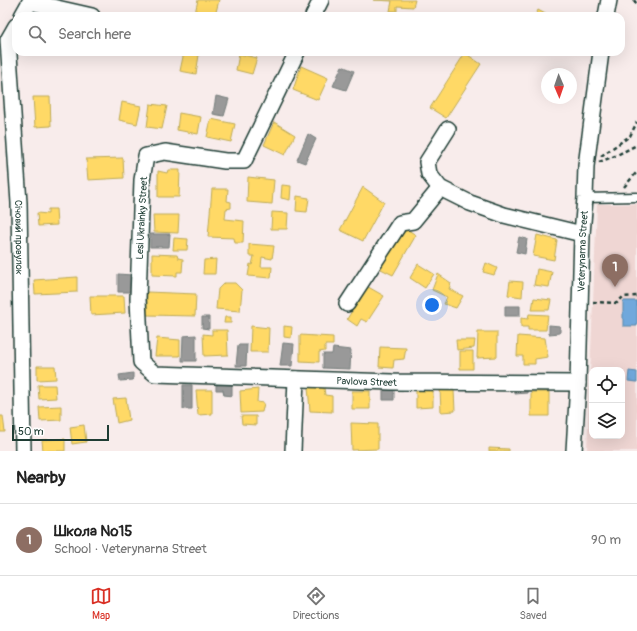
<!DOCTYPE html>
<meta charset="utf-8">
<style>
:root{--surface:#fff;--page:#f6f6f6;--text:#222;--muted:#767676;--line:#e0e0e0;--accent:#d93025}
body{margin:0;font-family:Pangolin,sans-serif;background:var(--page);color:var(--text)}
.controls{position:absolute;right:12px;bottom:12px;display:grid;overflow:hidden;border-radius:8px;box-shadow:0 4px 16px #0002}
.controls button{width:36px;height:36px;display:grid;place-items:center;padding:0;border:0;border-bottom:1px solid var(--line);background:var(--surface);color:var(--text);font:20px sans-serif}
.compass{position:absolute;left:541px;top:68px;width:36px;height:36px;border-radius:50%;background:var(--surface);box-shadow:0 4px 16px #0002;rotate:178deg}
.scale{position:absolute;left:12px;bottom:10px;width:97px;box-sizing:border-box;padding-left:4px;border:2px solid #1f3d34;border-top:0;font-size:11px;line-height:14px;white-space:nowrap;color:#1f3d34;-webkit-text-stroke:3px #fff;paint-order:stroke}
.you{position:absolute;left:432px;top:305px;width:14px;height:14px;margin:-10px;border:3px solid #fff;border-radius:50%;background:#1a73e8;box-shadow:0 0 0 6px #1a73e833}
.badge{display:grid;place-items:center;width:26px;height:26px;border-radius:50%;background:var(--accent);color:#fff;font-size:13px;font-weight:700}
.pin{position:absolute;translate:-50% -33px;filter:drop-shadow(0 1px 2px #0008)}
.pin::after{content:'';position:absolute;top:21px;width:14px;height:12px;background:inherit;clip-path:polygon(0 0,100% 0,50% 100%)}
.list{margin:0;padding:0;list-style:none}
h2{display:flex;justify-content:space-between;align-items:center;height:52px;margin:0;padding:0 16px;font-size:17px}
h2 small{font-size:13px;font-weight:400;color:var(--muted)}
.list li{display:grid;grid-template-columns:26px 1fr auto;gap:12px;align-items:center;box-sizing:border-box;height:72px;padding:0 16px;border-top:1px solid var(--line)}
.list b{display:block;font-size:15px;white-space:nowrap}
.list p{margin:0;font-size:13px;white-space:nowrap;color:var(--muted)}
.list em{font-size:13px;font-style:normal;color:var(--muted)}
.icon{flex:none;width:22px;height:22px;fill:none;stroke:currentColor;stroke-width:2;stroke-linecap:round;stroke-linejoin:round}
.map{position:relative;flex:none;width:637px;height:451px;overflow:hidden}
.search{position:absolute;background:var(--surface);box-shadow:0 4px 16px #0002;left:12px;right:12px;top:12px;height:44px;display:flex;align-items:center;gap:10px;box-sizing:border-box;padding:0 14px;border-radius:12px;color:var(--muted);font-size:15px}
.sheet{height:124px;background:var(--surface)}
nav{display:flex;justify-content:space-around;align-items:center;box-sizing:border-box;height:56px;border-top:1px solid var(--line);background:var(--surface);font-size:11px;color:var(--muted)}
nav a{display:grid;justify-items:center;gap:2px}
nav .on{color:var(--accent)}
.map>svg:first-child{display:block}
.built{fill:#efd6d3;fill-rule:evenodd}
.homes{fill:#ffd966;stroke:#bcaa57}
.schools{fill:#6fa8dc;stroke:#5788aa}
.industry{fill:#999;stroke:#747d7b}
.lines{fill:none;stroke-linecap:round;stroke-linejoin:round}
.lane-casing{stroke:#1f3d34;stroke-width:11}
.street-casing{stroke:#1f3d34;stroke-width:18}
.path{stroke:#1f3d34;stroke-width:2.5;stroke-dasharray:4 3;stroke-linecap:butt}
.lane{stroke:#fff;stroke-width:8}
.street{stroke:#fff;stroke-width:15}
.labels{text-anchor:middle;stroke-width:4;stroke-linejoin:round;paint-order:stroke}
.street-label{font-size:10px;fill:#1f3d34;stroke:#fff}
</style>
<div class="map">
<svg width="637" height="451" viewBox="0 0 637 451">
<rect width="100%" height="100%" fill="#f8eceb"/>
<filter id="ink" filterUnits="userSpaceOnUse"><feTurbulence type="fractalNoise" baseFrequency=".025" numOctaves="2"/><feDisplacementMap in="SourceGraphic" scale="8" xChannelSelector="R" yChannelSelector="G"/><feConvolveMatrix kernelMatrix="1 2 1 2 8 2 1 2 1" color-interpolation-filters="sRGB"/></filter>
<g filter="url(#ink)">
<path class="built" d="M597 204H637V451H587ZM592 370H622V436H592Z"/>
<path class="homes" d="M198 0H219L215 16H206L195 13Z
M373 0H415L413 7 397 6V11H390L392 1Z
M538 10 549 16H535Z
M184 52 199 55 196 74 180 71Z
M465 53 481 64 446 118 430 108Z
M239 54 257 58 252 74 236 70Z
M301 66 328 78 318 100 293 90Z
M33 97H50L51 126 35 127Z
M122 102 141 106 137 124 119 120Z
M150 104 167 106 162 129 147 127Z
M179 113 201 117 198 134 177 130Z
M211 119 235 124 231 142 207 137Z
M274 122 295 135 285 155 264 145Z
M123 158 124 178 88 180 86 159Z
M168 170H180L179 197H158V171L167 173Z
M248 177 274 180 272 204 247 202Z
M282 185 291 186 290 200 281 198Z
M363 187 384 202 363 241 340 230Z
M212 189H228L227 201 231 202V208L226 209 225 219 244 221 243 243H235L234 238 208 237Z
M297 196 309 198 307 212 296 211Z
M48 209H56L57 225 38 226 37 213 48 214Z
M272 212 288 213 287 229H271Z
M153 215H179L178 233 154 232Z
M400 225 416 235 393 275 375 266Z
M537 235 557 240 554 260 533 256Z
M174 238 188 239 187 250H173Z
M249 244 274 246 272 259 262 257 261 267H272L271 278 248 276 250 264 252 265 254 256H249Z
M152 254 177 255 178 258 183 259 182 272H177V276L152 275Z
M216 259 215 274H203L204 260Z
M486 263 497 268 494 275 483 272Z
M418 264 434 274 425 288 410 278Z
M537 269 552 272 549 287 534 285Z
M438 274 451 283 449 289 463 296 456 308 444 304 447 297 432 290Z
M77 277V292L35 294 34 280Z
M510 281 523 282 522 297 508 295Z
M224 283H235L242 290 240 311 216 309 218 289Z
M363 284 384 296 367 322 361 319 357 326 347 319 352 311 347 309Z
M147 292 196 294 195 316 147 315Z
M90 296H124L125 313 91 315Z
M534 298 551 300 549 310H532Z
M529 314 548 315 546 330H528V327H521V318L528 319Z
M225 317H231V323H224Z
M251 326 269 328 268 352H250Z
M284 326 292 327 291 338 284 337Z
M212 330H227L228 355 204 356 203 334 212 335Z
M478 332H497V357L477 358Z
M300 335 333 337V345H325V351L319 352V362L300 361Z
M518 336 545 338 548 357 535 359V364H523V356H517Z
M157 338 180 340V356H155Z
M456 340H475L474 348 457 350Z
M380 347 406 348 404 359 394 360 393 368 379 367Z
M460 351H473V369H460Z
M37 366H55L56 379 37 380Z
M38 385H55L56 398 39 399Z
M308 387 324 388 325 395 332 396V412L310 411Z
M416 388H433V407L416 408Z
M258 389 257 402 264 403 262 412 241 413 240 391Z
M440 389 454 390 455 411 441 412Z
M196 390H212V414L198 415Z
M352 391H370V409H352Z
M531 392H549V416H531Z
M126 398 129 420 117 423 113 399Z
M61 406V420L40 421 39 407Z
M0 416H3L5 432H0Z
M241 416H256V425L242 424Z
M351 423 378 424V449L352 450Z
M84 425 86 442 72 444 70 427Z
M65 439V451H43L42 440Z
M489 448 509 449V451H489Z"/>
<path class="schools" d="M623 301H637V326H623Z
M629 371 637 372V382L628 381Z"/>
<path class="industry" d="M342 66 354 71 346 90 333 86Z
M216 96 229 99 224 116 213 114Z
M308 134 316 139 305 163 297 160Z
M150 234H170L169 247H150Z
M519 237 527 239 525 254 516 252Z
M118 274 132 275 133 292H118Z
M505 306H520V316H505Z
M202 317H209V329L202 328Z
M549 325 560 326V333L549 334Z
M196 335V361H182L183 336Z
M283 343 294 344 292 366H280Z
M238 345H247L246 366H236Z
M333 348 351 350 350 369 323 368V354H332Z
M133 373V380L120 381 119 375Z
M232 384V396L224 395 223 390H216V385Z
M183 385H192V409H183Z
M515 386H528L527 393 515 394Z
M383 387H394V400H383Z"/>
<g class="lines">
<g class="lane-casing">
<path id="lane" d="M585 198 637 197"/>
</g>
<g class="street-casing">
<g id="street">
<path d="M30 2 92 16"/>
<path d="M22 16 31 0"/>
<path d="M313 16 321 0"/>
<path d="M606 16 609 0"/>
<path id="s1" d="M16 26 8 40 19 203 23 451"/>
<path id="s2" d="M297 52 244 161H225L165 152 146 156 142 180 138 299 141 362 155 374 392 382 578 383"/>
<path d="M448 129 427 162 429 174 440 188 470 203 504 215 582 234"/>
<path d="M347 304 400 223 413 221 440 188"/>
<path d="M293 451 296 379"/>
<path id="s3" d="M574 451 578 383 582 234 585 198 586 166 601 52"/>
</g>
</g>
<path class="path" d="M634 0 637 5
M601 156 630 136 637 122
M599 162 615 156 637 145
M624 187 637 172
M593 302 617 303 623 297 637 296"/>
<use href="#lane" class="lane"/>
<use href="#street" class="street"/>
</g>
</g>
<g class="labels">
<g class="street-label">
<text transform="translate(141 218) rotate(-87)" y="4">Lesi Ukrainky Street</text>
<text dy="4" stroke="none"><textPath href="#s1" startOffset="214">Січовий провулок</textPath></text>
<text dy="4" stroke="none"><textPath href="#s3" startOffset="200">Veterynarna Street</textPath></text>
<text dy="4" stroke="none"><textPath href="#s2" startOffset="657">Pavlova Street</textPath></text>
</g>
</g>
</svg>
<div class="controls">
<button><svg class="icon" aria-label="locate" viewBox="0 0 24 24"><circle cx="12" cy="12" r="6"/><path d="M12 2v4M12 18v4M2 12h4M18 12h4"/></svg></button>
<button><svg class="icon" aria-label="layers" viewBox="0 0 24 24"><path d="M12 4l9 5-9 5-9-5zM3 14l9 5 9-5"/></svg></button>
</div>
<svg class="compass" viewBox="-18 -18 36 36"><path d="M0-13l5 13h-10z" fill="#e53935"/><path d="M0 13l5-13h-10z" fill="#767676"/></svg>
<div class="scale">50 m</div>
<div class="you"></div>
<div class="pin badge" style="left:615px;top:287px;background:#8d6e63">1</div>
<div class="search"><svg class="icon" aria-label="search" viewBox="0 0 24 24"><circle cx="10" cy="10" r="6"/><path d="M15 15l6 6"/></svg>Search here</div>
</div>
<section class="sheet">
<h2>Nearby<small></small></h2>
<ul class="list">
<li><span class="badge" style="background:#8d6e63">1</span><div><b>Школа №15</b><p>School · Veterynarna Street</p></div><em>90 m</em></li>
</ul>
</section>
<nav>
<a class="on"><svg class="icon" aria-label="map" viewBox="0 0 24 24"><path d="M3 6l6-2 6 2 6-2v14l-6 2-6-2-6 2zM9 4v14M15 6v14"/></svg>Map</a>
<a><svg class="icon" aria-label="directions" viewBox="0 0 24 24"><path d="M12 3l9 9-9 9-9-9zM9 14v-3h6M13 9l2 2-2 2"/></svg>Directions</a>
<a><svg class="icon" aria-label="saved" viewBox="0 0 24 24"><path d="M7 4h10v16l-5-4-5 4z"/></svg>Saved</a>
</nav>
